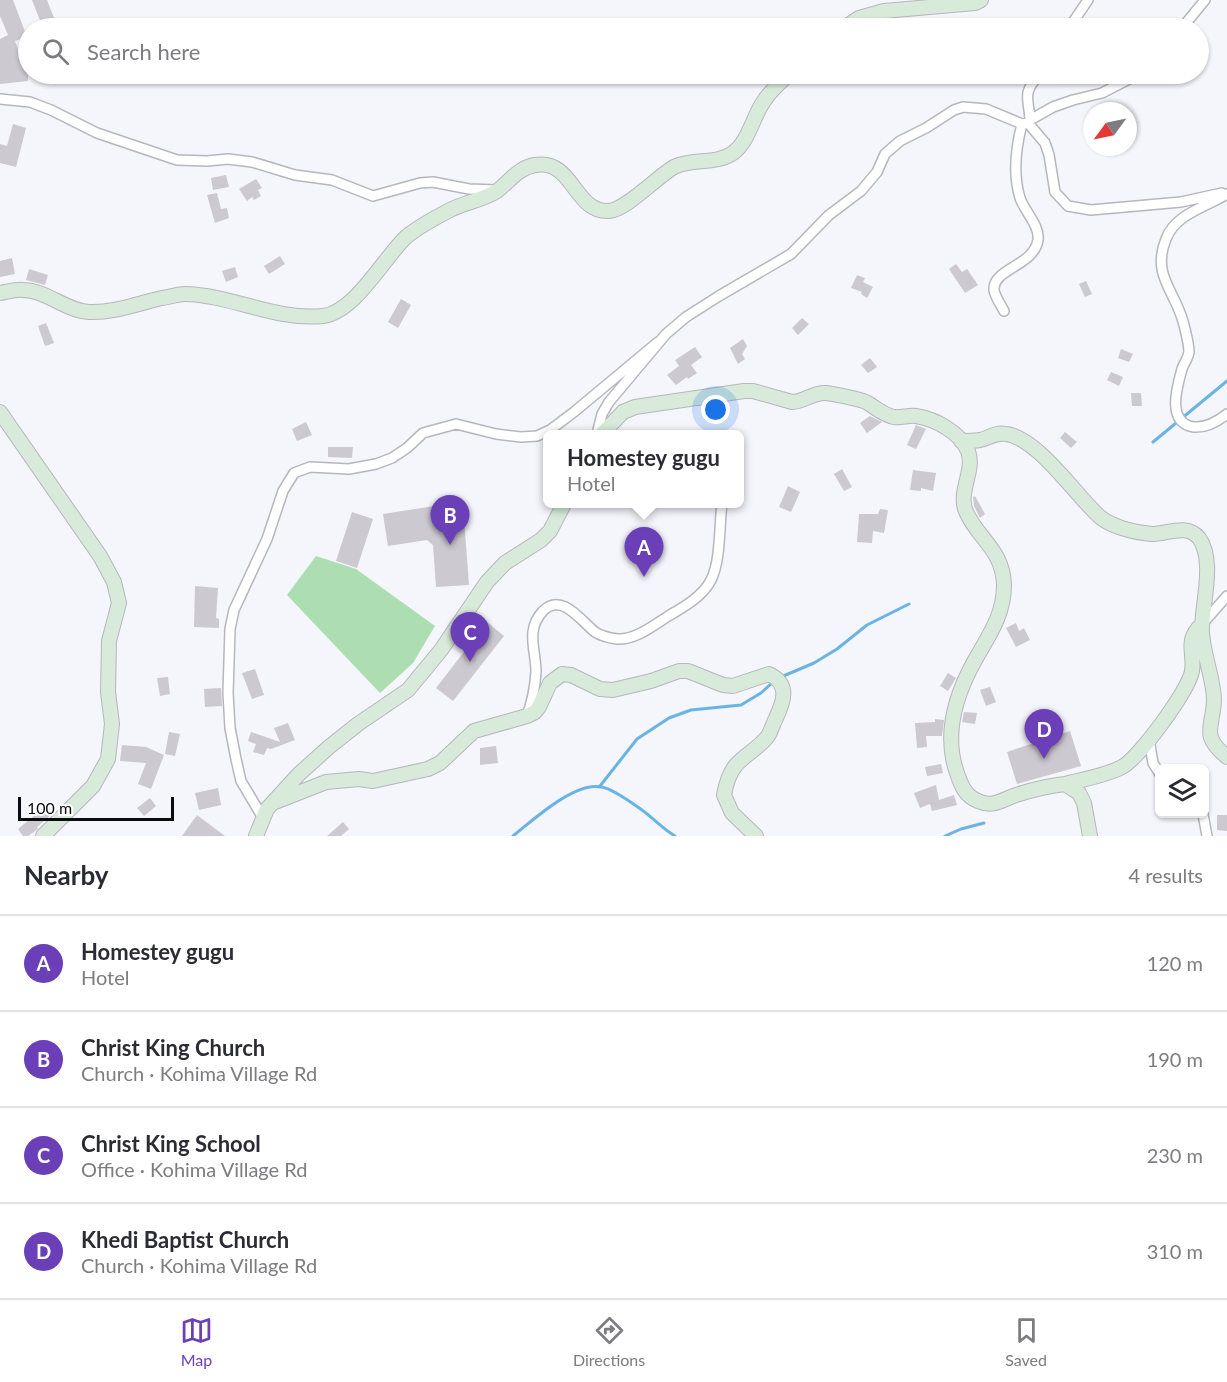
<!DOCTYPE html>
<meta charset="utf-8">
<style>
:root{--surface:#fff;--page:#f2f2f3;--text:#2b2b33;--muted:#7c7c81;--line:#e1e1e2;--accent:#6a3fb7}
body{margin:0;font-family:Lato,sans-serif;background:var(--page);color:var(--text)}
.controls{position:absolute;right:18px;bottom:18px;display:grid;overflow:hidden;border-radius:9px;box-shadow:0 2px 4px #0004}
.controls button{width:54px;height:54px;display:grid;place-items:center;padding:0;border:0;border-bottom:2px solid var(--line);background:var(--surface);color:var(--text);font:30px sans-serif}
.compass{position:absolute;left:1083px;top:102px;width:54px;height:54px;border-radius:50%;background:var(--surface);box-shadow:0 2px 4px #0004;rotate:237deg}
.scale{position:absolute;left:18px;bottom:15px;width:156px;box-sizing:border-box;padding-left:6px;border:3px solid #0b0b0d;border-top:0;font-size:16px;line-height:21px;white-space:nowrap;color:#0b0b0d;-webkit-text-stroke:4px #fff;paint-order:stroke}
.you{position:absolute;left:716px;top:410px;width:21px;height:21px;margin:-15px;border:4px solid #fff;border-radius:50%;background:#1a73e8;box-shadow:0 0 0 9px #1a73e833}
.badge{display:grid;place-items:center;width:39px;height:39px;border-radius:50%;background:var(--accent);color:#fff;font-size:20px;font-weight:700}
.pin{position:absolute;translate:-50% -50px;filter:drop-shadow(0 2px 3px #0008)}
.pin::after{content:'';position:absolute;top:32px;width:21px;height:18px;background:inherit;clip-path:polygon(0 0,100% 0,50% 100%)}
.popup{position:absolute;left:543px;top:430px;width:201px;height:78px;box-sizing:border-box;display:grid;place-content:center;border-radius:9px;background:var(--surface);filter:drop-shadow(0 2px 4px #0005);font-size:20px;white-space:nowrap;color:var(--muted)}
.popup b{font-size:22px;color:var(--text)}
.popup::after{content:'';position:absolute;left:50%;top:100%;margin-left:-12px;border:12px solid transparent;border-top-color:var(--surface)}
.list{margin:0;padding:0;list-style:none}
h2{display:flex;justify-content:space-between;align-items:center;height:78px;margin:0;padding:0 24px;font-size:26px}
h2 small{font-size:20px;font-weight:400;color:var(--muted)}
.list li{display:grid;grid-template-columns:39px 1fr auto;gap:18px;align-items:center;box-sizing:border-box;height:96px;padding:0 24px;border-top:2px solid var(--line)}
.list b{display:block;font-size:22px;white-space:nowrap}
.list p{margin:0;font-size:20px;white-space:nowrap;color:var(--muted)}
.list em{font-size:20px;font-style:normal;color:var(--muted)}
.icon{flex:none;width:33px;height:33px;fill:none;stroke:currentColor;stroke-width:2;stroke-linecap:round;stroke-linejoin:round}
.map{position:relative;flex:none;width:1227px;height:836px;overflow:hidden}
.search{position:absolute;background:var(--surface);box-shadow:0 2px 4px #0004;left:18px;right:18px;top:18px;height:66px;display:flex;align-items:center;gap:15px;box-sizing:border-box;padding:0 21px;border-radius:33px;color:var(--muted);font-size:22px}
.sheet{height:462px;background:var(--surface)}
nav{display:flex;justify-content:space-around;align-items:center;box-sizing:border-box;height:84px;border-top:2px solid var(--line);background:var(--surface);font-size:16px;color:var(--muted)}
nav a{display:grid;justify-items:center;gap:3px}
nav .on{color:var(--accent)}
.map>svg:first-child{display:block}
.green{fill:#acdeb1}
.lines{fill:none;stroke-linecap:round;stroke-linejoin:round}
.stream{stroke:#6ab4e3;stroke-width:3}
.building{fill:#ccc9d0}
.street-casing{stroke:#b6b6bd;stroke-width:12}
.secondary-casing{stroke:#b6b6bd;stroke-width:16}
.street{stroke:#fff;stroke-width:9}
.secondary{stroke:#d8eada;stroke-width:14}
</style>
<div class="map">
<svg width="1227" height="836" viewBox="0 0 1227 836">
<rect width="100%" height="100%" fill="#f5f5fc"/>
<path class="green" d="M316 556 356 569 435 626 413 663 380 693 287 595Z"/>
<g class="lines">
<path class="stream" d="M1153 442 1227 381
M781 677 814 663 837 649 867 625 909 604
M600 786 637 739 669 718 691 710 741 705 761 693 773 682
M513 836C533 820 574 782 601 787 612 788 632 803 642 810 653 818 663 829 675 836
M945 836 961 829 984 823"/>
</g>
<path class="building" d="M0 0H13L27 37 15 41 25 68 28 67V81L0 84V39L8 35 0 16Z
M32 0H47L58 28H43Z
M13 124 26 128 16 167 0 163V144L7 146Z
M226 175 229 187 213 190 211 178Z
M256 179 262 188 258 190 261 196 254 200 252 197 247 201 239 189Z
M217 193 221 209 227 208 229 218 215 223 207 195Z
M280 256 285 264 269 274 264 266Z
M12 258 15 274 0 277V261Z
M956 264 962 272 967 269 978 285 965 293 949 269Z
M235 267 238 277 226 282 222 271Z
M29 269 48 275 45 285 26 280Z
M857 275 865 278 863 282 873 287 867 298 861 294 862 292 851 288Z
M1086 281 1092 294 1085 297 1079 284Z
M401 299 411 305 398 328 388 322Z
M802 318 809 324 798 335 792 328Z
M46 323 54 343 45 346 38 326Z
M743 339 747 346 742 354 745 359 738 364 730 348Z
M695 347 702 357 691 365 697 373 688 379 687 377 676 385 667 375 679 366 675 360Z
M1121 349 1133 354 1129 362 1118 358Z
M870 358 877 367 868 373 861 365Z
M1111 372 1123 377 1119 386 1107 380Z
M1131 393H1141L1142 406H1132Z
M870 416 882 422 867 433 860 423Z
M306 422 312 435 297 441 292 429Z
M916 425 926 429 916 449 907 445Z
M1065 432 1077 442 1071 448 1060 438Z
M328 447H353L352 458 328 457Z
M842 469 852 487 844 491 834 474Z
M913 470 936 473 933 491 921 488V491L910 490Z
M788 486 800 492 791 512 779 507Z
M975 496 985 514 980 518 974 506 973 497Z
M447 504 464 518 469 585 436 587 433 545 427 540 388 546 383 514Z
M880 509 888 510 884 533 873 531 872 543 857 542 859 514H878Z
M352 512 373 519 357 568 336 561Z
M195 586 218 588 216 618 219 619V628L194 627Z
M487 622 504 636 453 701 436 688Z
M1016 623 1019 631 1024 628 1030 640 1016 647 1006 628Z
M255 669 264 695 252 699 242 673Z
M948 673 956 678 948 691 940 686Z
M168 677 170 694 160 696 157 678Z
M990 687 996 702 986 706 980 690Z
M221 688 222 706 205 707 204 689Z
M964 712 977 713 975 724 962 722Z
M935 719 944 720 942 736H926L927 747 917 748 915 723 935 722Z
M288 723 295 740 271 749 267 748 264 755 253 752 256 744 248 741 251 732 280 742 274 728Z
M1070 731 1081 766 1017 784 1007 752Z
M169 732 180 734 175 756 165 754Z
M122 745 146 747 164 755 151 789 138 784 146 763 120 761Z
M496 746 498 763 480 765V748Z
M941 764 943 773 927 776 925 767Z
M936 785 939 800 954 795 957 805 932 811 930 804 920 808 914 793Z
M218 788 221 805 199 810 195 793Z
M150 798 156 806 144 816 137 808Z
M47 805 53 813 37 827 38 829 28 836H23L18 829Z
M197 815 225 836H182Z
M1217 815H1227V831L1217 830Z
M343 822 349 829 341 836H327Z"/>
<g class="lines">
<g class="street-casing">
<path id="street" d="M1069 28 1088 0
M1182 28 1205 0
M0 99 30 102 51 110 97 133 177 160 207 161 228 159 252 162 295 175 332 180 373 196 420 183 433 182 469 189 496 190
M1030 120 1053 107 1073 100 1102 93 1139 74
M1028 123 1045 143 1049 155 1055 192 1068 206 1091 210 1181 202 1222 193
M1227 194C1206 207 1175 214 1166 239 1151 276 1176 291 1184 325 1186 333 1189 344 1189 352 1188 359 1184 363 1182 369 1177 387 1166 423 1194 427 1205 428 1218 421 1227 414
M1004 311C1001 305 995 297 994 290 992 269 1034 266 1038 240 1040 226 1025 212 1020 198 1013 175 1016 147 1022 124
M597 434 602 414 609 402 666 334 686 317 719 296 791 254 829 215 861 191 877 172 885 154 900 141 926 128 954 110 963 107 986 109 1022 124 1028 123 1030 120C1029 98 1021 94 1040 74
M1203 623 1227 596
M527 716C532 702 535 687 536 672 536 650 525 630 543 611 562 592 581 621 595 632 601 636 610 638 617 639 636 640 654 625 670 615 684 607 703 596 711 580 721 560 719 526 722 504
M1149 739 1153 763 1160 774
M1203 814 1207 836
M263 818 241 781 236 759 230 728 228 693 230 629 234 610 267 539 283 491 294 473 310 467 349 469 376 464 392 458 407 448 423 433 456 424 496 434 521 437 537 436 550 430 574 412 658 342"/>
</g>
<g class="secondary-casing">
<path id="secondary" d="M844 28 859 18 884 11 975 3 981 0
M0 293C7 292 16 289 23 290 46 290 66 311 89 312 114 313 139 303 162 298 170 297 178 294 185 294 232 295 275 321 323 316 355 312 383 259 406 237 419 226 435 218 450 210 465 202 481 201 497 191 510 181 518 168 535 165 573 158 574 213 609 211 626 210 658 176 674 167 692 158 716 165 733 153 749 141 753 116 764 101 770 91 781 82 789 74
M0 412 100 556 114 582 119 603 109 641 108 692 112 724 108 759 93 786 43 836
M602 434 623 412 635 407 744 391H753L792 402C804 402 813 392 826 393 834 394 859 399 866 402 875 407 883 415 894 417 901 418 909 415 916 416 935 419 960 432 968 451 975 470 959 490 965 509 975 537 1003 548 1004 585 1004 615 989 635 975 660 956 694 943 734 957 773 961 785 965 796 978 801 993 808 1002 800 1016 795 1031 790 1049 786 1065 784L1079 793 1084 803 1090 836
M961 441C967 441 974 441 980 440 989 438 995 432 1006 434 1038 438 1076 496 1100 517 1112 527 1136 533 1152 534 1167 534 1187 523 1199 538 1216 561 1201 607 1202 632 1203 654 1214 680 1214 700 1213 728 1200 735 1227 757
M1065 784C1084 779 1105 776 1122 767 1139 758 1189 690 1192 671 1195 652 1184 641 1202 624
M275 802 326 782 359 779 373 781 428 769 440 763 474 731 527 716 535 712 539 707 550 683 562 674 571 675 600 689 613 690 651 681 679 671H688L723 685 733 686 769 674C790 684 784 701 776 718 773 724 771 731 768 736 759 748 746 754 736 765 729 773 726 784 724 795L732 813 756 836
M256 836 267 809 299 774 329 747 358 724 408 690 441 650 487 582 505 563 541 540 550 531 564 504"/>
</g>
<use href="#street" class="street"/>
<use href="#secondary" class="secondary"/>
</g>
</svg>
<div class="controls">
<button><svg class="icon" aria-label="layers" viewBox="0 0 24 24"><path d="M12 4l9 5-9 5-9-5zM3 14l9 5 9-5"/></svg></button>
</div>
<svg class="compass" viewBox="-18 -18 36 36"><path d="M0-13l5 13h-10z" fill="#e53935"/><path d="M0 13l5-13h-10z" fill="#7c7c81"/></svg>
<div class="scale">100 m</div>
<div class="you"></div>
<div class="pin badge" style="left:644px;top:577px">A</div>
<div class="popup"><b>Homestey gugu</b>Hotel</div>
<div class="pin badge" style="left:450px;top:545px">B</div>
<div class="pin badge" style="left:470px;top:662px">C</div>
<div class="pin badge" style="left:1044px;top:759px">D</div>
<div class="search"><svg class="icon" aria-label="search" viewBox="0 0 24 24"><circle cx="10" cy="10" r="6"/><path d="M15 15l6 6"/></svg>Search here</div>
</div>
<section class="sheet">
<h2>Nearby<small>4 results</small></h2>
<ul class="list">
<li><span class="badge">A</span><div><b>Homestey gugu</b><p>Hotel</p></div><em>120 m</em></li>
<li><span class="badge">B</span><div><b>Christ King Church</b><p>Church · Kohima Village Rd</p></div><em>190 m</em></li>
<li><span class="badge">C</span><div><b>Christ King School</b><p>Office · Kohima Village Rd</p></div><em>230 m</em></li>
<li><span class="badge">D</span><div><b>Khedi Baptist Church</b><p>Church · Kohima Village Rd</p></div><em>310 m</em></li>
</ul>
</section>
<nav>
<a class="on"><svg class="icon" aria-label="map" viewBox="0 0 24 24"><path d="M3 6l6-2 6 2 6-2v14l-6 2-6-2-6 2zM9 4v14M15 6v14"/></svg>Map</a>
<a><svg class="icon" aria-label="directions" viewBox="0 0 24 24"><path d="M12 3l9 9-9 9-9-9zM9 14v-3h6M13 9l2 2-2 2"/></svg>Directions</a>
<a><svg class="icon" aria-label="saved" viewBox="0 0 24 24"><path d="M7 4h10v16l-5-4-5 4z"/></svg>Saved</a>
</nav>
